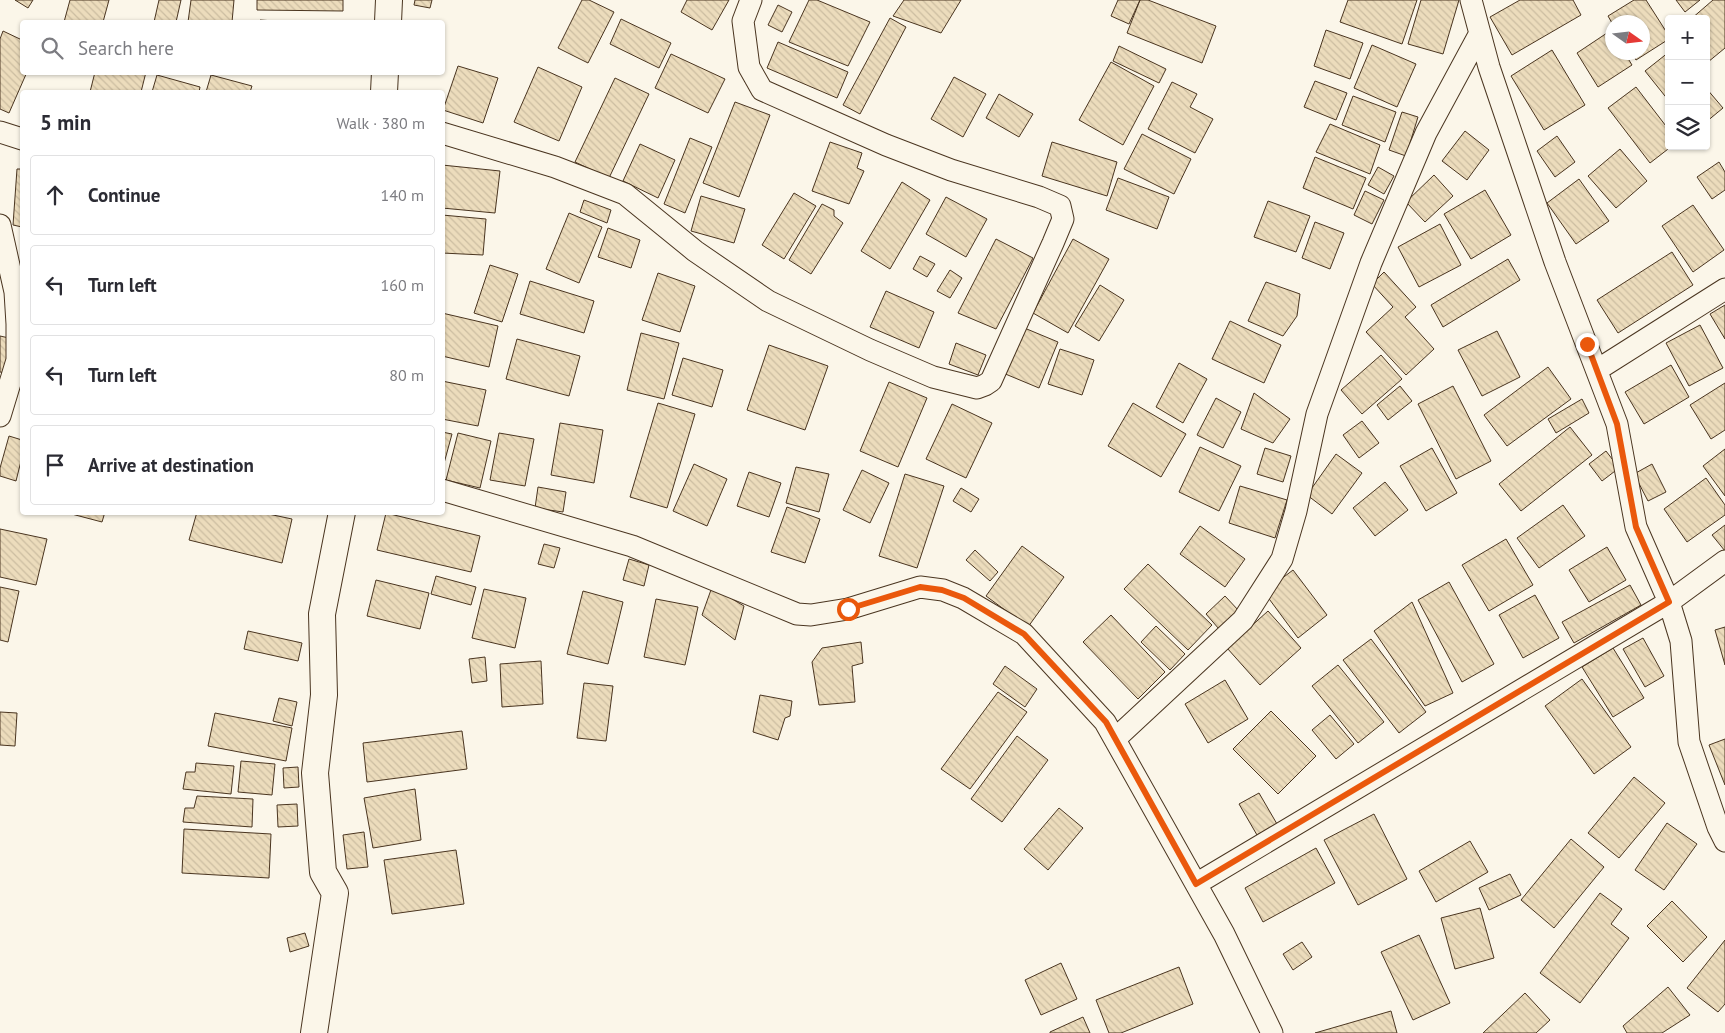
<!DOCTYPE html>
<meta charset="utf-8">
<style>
:root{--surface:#fff;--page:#f7f7f7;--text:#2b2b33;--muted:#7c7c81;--line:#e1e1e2}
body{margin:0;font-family:"PT Sans",sans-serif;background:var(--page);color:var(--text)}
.controls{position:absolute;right:15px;top:15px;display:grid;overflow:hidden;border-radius:5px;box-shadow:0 1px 4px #0004}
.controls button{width:45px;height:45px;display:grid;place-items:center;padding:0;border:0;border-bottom:1px solid var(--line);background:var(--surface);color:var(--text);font:25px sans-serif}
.compass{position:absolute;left:1605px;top:15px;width:45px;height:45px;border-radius:50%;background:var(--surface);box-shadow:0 1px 4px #0004;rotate:104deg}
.stop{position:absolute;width:15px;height:15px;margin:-11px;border:4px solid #ea580c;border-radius:50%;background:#fff}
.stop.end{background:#ea580c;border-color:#fff;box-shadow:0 1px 5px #0008}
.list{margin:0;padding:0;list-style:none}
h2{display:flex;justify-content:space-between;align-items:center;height:65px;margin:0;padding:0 20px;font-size:21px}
h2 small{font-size:16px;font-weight:400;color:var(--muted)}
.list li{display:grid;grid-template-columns:32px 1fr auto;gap:15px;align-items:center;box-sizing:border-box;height:80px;margin:0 10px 10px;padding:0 10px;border:1px solid var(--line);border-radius:5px}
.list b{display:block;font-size:19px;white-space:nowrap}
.list em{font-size:16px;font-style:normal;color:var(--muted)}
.icon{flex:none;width:28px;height:28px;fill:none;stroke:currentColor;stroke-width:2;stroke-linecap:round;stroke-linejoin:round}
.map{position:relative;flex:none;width:1725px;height:1033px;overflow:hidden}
.search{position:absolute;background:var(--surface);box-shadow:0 1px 4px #0004;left:20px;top:20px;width:425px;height:55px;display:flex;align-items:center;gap:12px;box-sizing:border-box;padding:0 18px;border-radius:5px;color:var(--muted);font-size:19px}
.panel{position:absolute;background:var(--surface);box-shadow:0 1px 4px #0004;left:20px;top:90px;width:425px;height:425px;border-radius:5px}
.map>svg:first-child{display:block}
.building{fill:url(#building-back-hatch);stroke:#4a3520}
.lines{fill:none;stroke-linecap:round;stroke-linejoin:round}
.minor-casing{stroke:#4a3520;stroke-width:23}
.tertiary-casing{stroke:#4a3520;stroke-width:28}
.minor{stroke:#fbf6e9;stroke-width:21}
.tertiary{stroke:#fbf6e9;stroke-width:26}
.route{stroke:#ea580c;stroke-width:6}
</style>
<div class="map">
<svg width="1725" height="1033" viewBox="0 0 1725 1033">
<defs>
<pattern id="building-back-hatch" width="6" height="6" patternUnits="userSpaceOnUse" patternTransform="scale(1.25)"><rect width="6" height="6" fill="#ecdcbc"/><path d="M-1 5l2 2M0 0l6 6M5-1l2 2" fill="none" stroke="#ccbda1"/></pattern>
</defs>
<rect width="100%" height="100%" fill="#fbf6e9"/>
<path class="building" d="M15 0H33L28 8Z
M70 0H109L103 22H64Z
M159 0H181L176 22H154Z
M191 0H234L232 22H188Z
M257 0H343V11L257 10Z
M415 0H432L430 8 414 5Z
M582 0H589L614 12 588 63 558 48Z
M687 0H729L712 30 681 12Z
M809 0H817L870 22 848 66 789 42Z
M904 0H961L941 33 893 16Z
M1118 0H1140L1129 24 1111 16Z
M1140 0H1148L1216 26 1202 63 1127 33Z
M1348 0H1417L1402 44 1340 22Z
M1421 0H1459L1443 54 1408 44Z
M1520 0H1573L1581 15 1512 55 1490 17Z
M1634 0H1646L1669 36V39L1636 60 1631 52H1642V22L1612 23 1608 16Z
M1676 0H1700L1685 12Z
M1713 0H1725V48L1708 62 1706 59V19H1691Z
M778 5 792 12 782 32 768 25Z
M890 18 906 27 860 114 843 105Z
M621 19 671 43 659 68 610 44Z
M260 20 290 22H260Z
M1326 30 1363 43 1350 79 1314 66Z
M3 31 22 40V72H27L9 113 0 109V39Z
M1610 31 1612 35V52H1624L1632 65 1598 87 1577 53Z
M778 42 848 72 837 98 767 68Z
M1372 45 1416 64 1397 107 1354 88Z
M1119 46 1166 69 1159 83 1113 61Z
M1552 50 1585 105 1544 130 1511 76Z
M1669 52V101L1645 71Z
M671 54 725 79 708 113 655 88Z
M1111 62 1154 86 1123 145 1079 120Z
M458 66 498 78 483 123 443 110Z
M538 67 582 87 559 141 514 122Z
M95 72H146L141 92H90Z
M157 75 200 87 199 92H152Z
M211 75 252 86 250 92H206Z
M954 77 986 94 963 137 931 119Z
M615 78 649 94 609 178 575 162Z
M1315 81 1347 93 1336 120 1304 107Z
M1172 82 1197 94 1190 107 1213 119 1195 153 1148 129Z
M1636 87 1669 130V146H1672L1650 163 1608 108Z
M1706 88 1723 108 1706 122Z
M999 94 1033 114 1019 137 986 118Z
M1353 96 1396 112 1385 142 1342 125Z
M735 102 770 115 739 197 703 183Z
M1402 112 1418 117 1406 156 1389 150Z
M1330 124 1380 145 1370 174 1316 152Z
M1465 131 1489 150 1467 180 1442 161Z
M1142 134 1191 159 1174 194 1124 169Z
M1557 136 1575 162 1555 177 1537 151Z
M690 138 712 147 685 213 664 204Z
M830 142 862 153 857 168 864 171 849 204 812 191Z
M1052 142 1117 162 1107 196 1042 176Z
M640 144 675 160 658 198 623 181Z
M1620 149 1647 181 1616 208 1588 176Z
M1315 157 1366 178 1353 209 1303 188Z
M1719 162 1725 172V190L1712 199 1697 177Z
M442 165 500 171 495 213 442 208Z
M1378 167 1394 176 1384 194 1368 185Z
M17 169H22V227L13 225Z
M1434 175 1453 196 1425 222 1406 202Z
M1118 178 1169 197 1157 229 1106 210Z
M1579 179 1609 221 1576 244 1547 203Z
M902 182 930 200 890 269 861 251Z
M1485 190 1511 235 1471 259 1444 214Z
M1365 191 1384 200 1372 224 1354 215Z
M794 193 816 206 784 259 762 245Z
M701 196 745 209 734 243 691 231Z
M946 197 987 219 966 257 926 234Z
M584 200 611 210 607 223 580 212Z
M1268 201 1310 216 1296 252 1254 237Z
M822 204 834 210V216L843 223 811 274 789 260Z
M1693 205 1724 250 1693 272 1662 226Z
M569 213 602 227 579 283 546 269Z
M442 215 486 219 483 255 442 253Z
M1315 222 1344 233 1330 269 1302 258Z
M1440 224 1461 265 1419 287 1398 247Z
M608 228 640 240 631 268 598 257Z
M996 239 1033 258 996 329 958 313Z
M1073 239 1109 259 1068 333 1033 313Z
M1672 252 1693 285 1618 333 1597 300Z
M920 256 935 264 927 277 913 269Z
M1508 259 1520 280 1443 327 1431 305Z
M490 265 518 274 502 322 474 313Z
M950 270 962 278 950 298 937 291Z
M1384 272 1416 307 1405 317 1434 349 1406 375 1366 332 1393 307 1372 284Z
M658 273 695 286 680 332 642 320Z
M530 281 594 301 584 333 520 314Z
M1266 282 1300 294 1297 316 1283 336 1248 321Z
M1100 285 1124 300 1099 341 1075 326Z
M886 291 934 312 919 348 870 327Z
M1725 305V339L1710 314Z
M442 313 498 326 489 367 442 356Z
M1230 321 1281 345 1264 383 1212 359Z
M1700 325 1723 368 1689 386 1666 343Z
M1022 327 1058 342 1039 388 1003 373Z
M1497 331 1520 377 1482 396 1458 350Z
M641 333 679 343 664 399 627 390Z
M0 336 9 338 6 373 0 372Z
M517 339 580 356 569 396 506 379Z
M956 343 986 355 978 375 949 364Z
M769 345 828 366 805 430 747 410Z
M1060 349 1094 360 1082 395 1048 384Z
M1381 355 1402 379 1362 414 1341 390Z
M683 358 723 370 712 407 672 395Z
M1179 363 1207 379 1183 423 1156 407Z
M1671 365 1689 397 1644 424 1625 392Z
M1548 367 1571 399 1507 446 1484 415Z
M442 381 486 390 478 426 442 419Z
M889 382 927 398 898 467 860 451Z
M1725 383V430L1711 439 1690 405Z
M1400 386 1412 401 1388 420 1377 405Z
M1453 386 1491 461 1456 479 1418 404Z
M1254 393 1290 419 1273 443 1241 429Z
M1216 398 1241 412 1223 448 1197 435Z
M1582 399 1589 413 1556 433 1548 419Z
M658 403 695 414 667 508 630 497Z
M1133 403 1186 434 1161 477 1108 446Z
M952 404 992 423 966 478 926 459Z
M1362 421 1379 443 1359 458 1343 435Z
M560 423 603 430 594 483 551 475Z
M1570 427 1592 455 1521 511 1499 484Z
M442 432 452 434 443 467H442Z
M458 433 491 441 480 488 446 480Z
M499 433 534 439 525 486 490 480Z
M9 436 22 440V457L16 481 0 476V468Z
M1200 447 1241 466 1219 511 1179 492Z
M1265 448 1291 456 1283 482 1257 474Z
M1432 448 1457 493 1426 511 1400 466Z
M1725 449V496L1703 466Z
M1606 451 1619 468 1602 481 1589 464Z
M1336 454 1362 473 1332 514 1307 495Z
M694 464 727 479 707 526 673 511Z
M1652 464 1666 492 1648 501 1634 474Z
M796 467 829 474 819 512 786 503Z
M862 470 889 483 870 523 843 510Z
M749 472 781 483 769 517 737 506Z
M905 474 944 486 917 568 879 556Z
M1706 478 1725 505V515L1687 542 1664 509Z
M1385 482 1408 510 1375 536 1353 508Z
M1240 486 1287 500 1275 538 1229 523Z
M538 487 566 492 563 512 535 508Z
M961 488 979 499 971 512 953 501Z
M1563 505 1585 536 1539 568 1517 538Z
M787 507 820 519 805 563 771 552Z
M64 512H105L102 522Z
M197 512H259L292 519 282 563 189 540Z
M386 513 480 536 471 572 377 550Z
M1725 525V551L1712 535Z
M1200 526 1245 559 1225 587 1180 554Z
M0 529 47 539 36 585 0 577Z
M1506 539 1533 585 1489 611 1462 565Z
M544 544 560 548 554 568 538 564Z
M1022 546 1064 577 1028 627 986 596Z
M1607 547 1626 580 1589 602 1569 570Z
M975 550 998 572 990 581 966 560Z
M629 559 649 565 644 586 623 580Z
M1148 564 1212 625 1188 650 1124 589Z
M1293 570 1327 615 1298 638 1264 592Z
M436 576 476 587 471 605 431 594Z
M376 580 429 593 420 629 367 616Z
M1449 582 1494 664 1462 682 1418 600Z
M1630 585 1641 605 1574 643 1562 622Z
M0 587 19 591 8 642 0 640Z
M712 587 744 606 735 640 702 615Z
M484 589 526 598 515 648 472 638Z
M583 591 623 602 608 664 567 654Z
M1535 595 1559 638 1523 658 1499 615Z
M1225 596 1239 611 1219 629 1206 614Z
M656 599 698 607 685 665 644 657Z
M1412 602 1453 693 1425 706 1374 631Z
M1268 611 1301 648 1260 685 1227 648Z
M1111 615 1165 672 1138 699 1083 642Z
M1156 626 1185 654 1170 670 1141 642Z
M1725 627V665L1715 630Z
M248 631 302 643 298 661 244 649Z
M1643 638 1664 676 1645 687 1623 649Z
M1371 639 1426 712 1399 733 1343 660Z
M861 642 863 663 852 666 855 702 819 705 812 662 822 648Z
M1613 648 1644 698 1613 717 1582 667Z
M485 657 487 681 472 683 469 659Z
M541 661 543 704 502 707 500 664Z
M1338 665 1384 722 1358 743 1312 686Z
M1005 666 1037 689 1025 707 993 684Z
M1582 679 1631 747 1594 774 1545 706Z
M1225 680 1248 719 1208 743 1185 704Z
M584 683 613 686 606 741 577 738Z
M998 692 1027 712 970 789 941 769Z
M760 695 792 701 790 716 785 718 778 740 753 732Z
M279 698 297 702 292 726 273 721Z
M1271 711 1316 756 1278 794 1233 749Z
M0 712 17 713 15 746 0 745Z
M215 713 292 728 286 761 208 746Z
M1330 715 1354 744 1336 759 1312 730Z
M462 731 467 769 367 782 363 743Z
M1017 736 1048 760 1002 822 971 799Z
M1725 739V785L1709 745Z
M241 761 275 764 272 795 238 792Z
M196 763 234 766 231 794 183 789 186 772H195Z
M298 767 299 787 284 788 283 768Z
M1634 777 1665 803 1619 858 1588 833Z
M415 789 421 840 373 848 364 798Z
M1259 793 1277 824 1257 835 1239 804Z
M197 796 253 799 252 827 183 822 185 808H194Z
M297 804 298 826 278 827 277 805Z
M1059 808 1083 828 1048 870 1024 849Z
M1374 814 1407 879 1358 905 1324 840Z
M1667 823 1697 844 1664 890 1635 870Z
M184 829 271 834 269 878 182 873Z
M364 832 368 867 347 869 343 835Z
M1571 839 1604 867 1554 928 1521 900Z
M1470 841 1488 872 1436 902 1419 871Z
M1316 848 1335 883 1263 922 1245 888Z
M456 850 464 904 392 914 384 860Z
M1510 874 1521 895 1489 910 1479 888Z
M1600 893 1622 909 1611 924 1629 938 1580 1003 1540 973Z
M1672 901 1707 937 1683 962 1647 926Z
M1480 908 1494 958 1455 969 1441 918Z
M305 933 309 946 290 952 287 938Z
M1419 935 1450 1003 1413 1020 1381 952Z
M1725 940V1004L1718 1012 1687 988Z
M1302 942 1312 957 1293 970 1283 954Z
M1061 963 1077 999 1041 1015 1025 980Z
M1179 967 1193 1004 1121 1033H1109L1096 1000Z
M1668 987 1690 1015 1662 1033H1627L1623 1026Z
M1525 993 1550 1020 1536 1033H1483Z
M1391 1011 1397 1033H1315Z
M1083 1017 1090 1033H1050V1032Z"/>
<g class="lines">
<g class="minor-casing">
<path id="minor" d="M1471 0 1489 67 1555 262 1617 424 1636 527 1669 602 1681 641 1689 742 1718 827 1725 841
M0 132 22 139
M442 133 555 167 625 194 695 251 768 301 870 350 933 377 977 388 985 385 991 381 1053 243 1063 219 1060 206 1039 197 951 170 886 145 762 90 749 67 743 21 751 0
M0 225 15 292 17 324V360L0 416
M1597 370 1725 289
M442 490 632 546 797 614 811 615 848 609 920 587 943 590 963 598 1024 634 1105 722 1224 934 1272 1033
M1115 739 1243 620 1282 559 1296 511 1317 414 1371 263 1426 133 1480 33
M1196 884 1669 602 1725 561"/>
</g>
<g class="tertiary-casing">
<path id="tertiary" d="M388 22 389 0
M384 92 385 72
M314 1033 335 893 323 872 315 773 324 695 322 614 342 512"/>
</g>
<use href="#minor" class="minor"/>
<use href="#tertiary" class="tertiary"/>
</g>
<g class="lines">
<path class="route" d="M848 609 920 587 942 590 964 598 1024 634 1106 722 1196 884 1669 602 1636 527 1617 424 1587 344"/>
</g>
</svg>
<div class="controls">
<button>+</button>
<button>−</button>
<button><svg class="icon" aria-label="layers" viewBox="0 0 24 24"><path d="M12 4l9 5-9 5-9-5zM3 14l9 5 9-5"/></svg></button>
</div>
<svg class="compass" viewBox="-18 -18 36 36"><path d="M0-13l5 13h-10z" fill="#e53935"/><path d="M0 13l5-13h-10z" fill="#7c7c81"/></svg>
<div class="stop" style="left:848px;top:609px"></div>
<div class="stop end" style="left:1587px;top:344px"></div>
<div class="search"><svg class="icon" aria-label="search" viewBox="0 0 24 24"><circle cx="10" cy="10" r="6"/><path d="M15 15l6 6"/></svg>Search here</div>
<section class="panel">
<h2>5 min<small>Walk · 380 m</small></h2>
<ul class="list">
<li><svg class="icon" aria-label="ahead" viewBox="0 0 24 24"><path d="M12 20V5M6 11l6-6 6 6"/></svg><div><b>Continue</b></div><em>140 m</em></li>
<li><svg class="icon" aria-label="left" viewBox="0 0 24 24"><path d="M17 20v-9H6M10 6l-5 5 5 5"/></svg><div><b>Turn left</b></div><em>160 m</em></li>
<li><svg class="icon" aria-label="left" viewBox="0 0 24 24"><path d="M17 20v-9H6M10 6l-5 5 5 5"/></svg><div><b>Turn left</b></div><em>80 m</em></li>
<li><svg class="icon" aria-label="arrive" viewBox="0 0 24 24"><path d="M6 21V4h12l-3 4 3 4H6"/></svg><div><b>Arrive at destination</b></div></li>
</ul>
</section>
</div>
